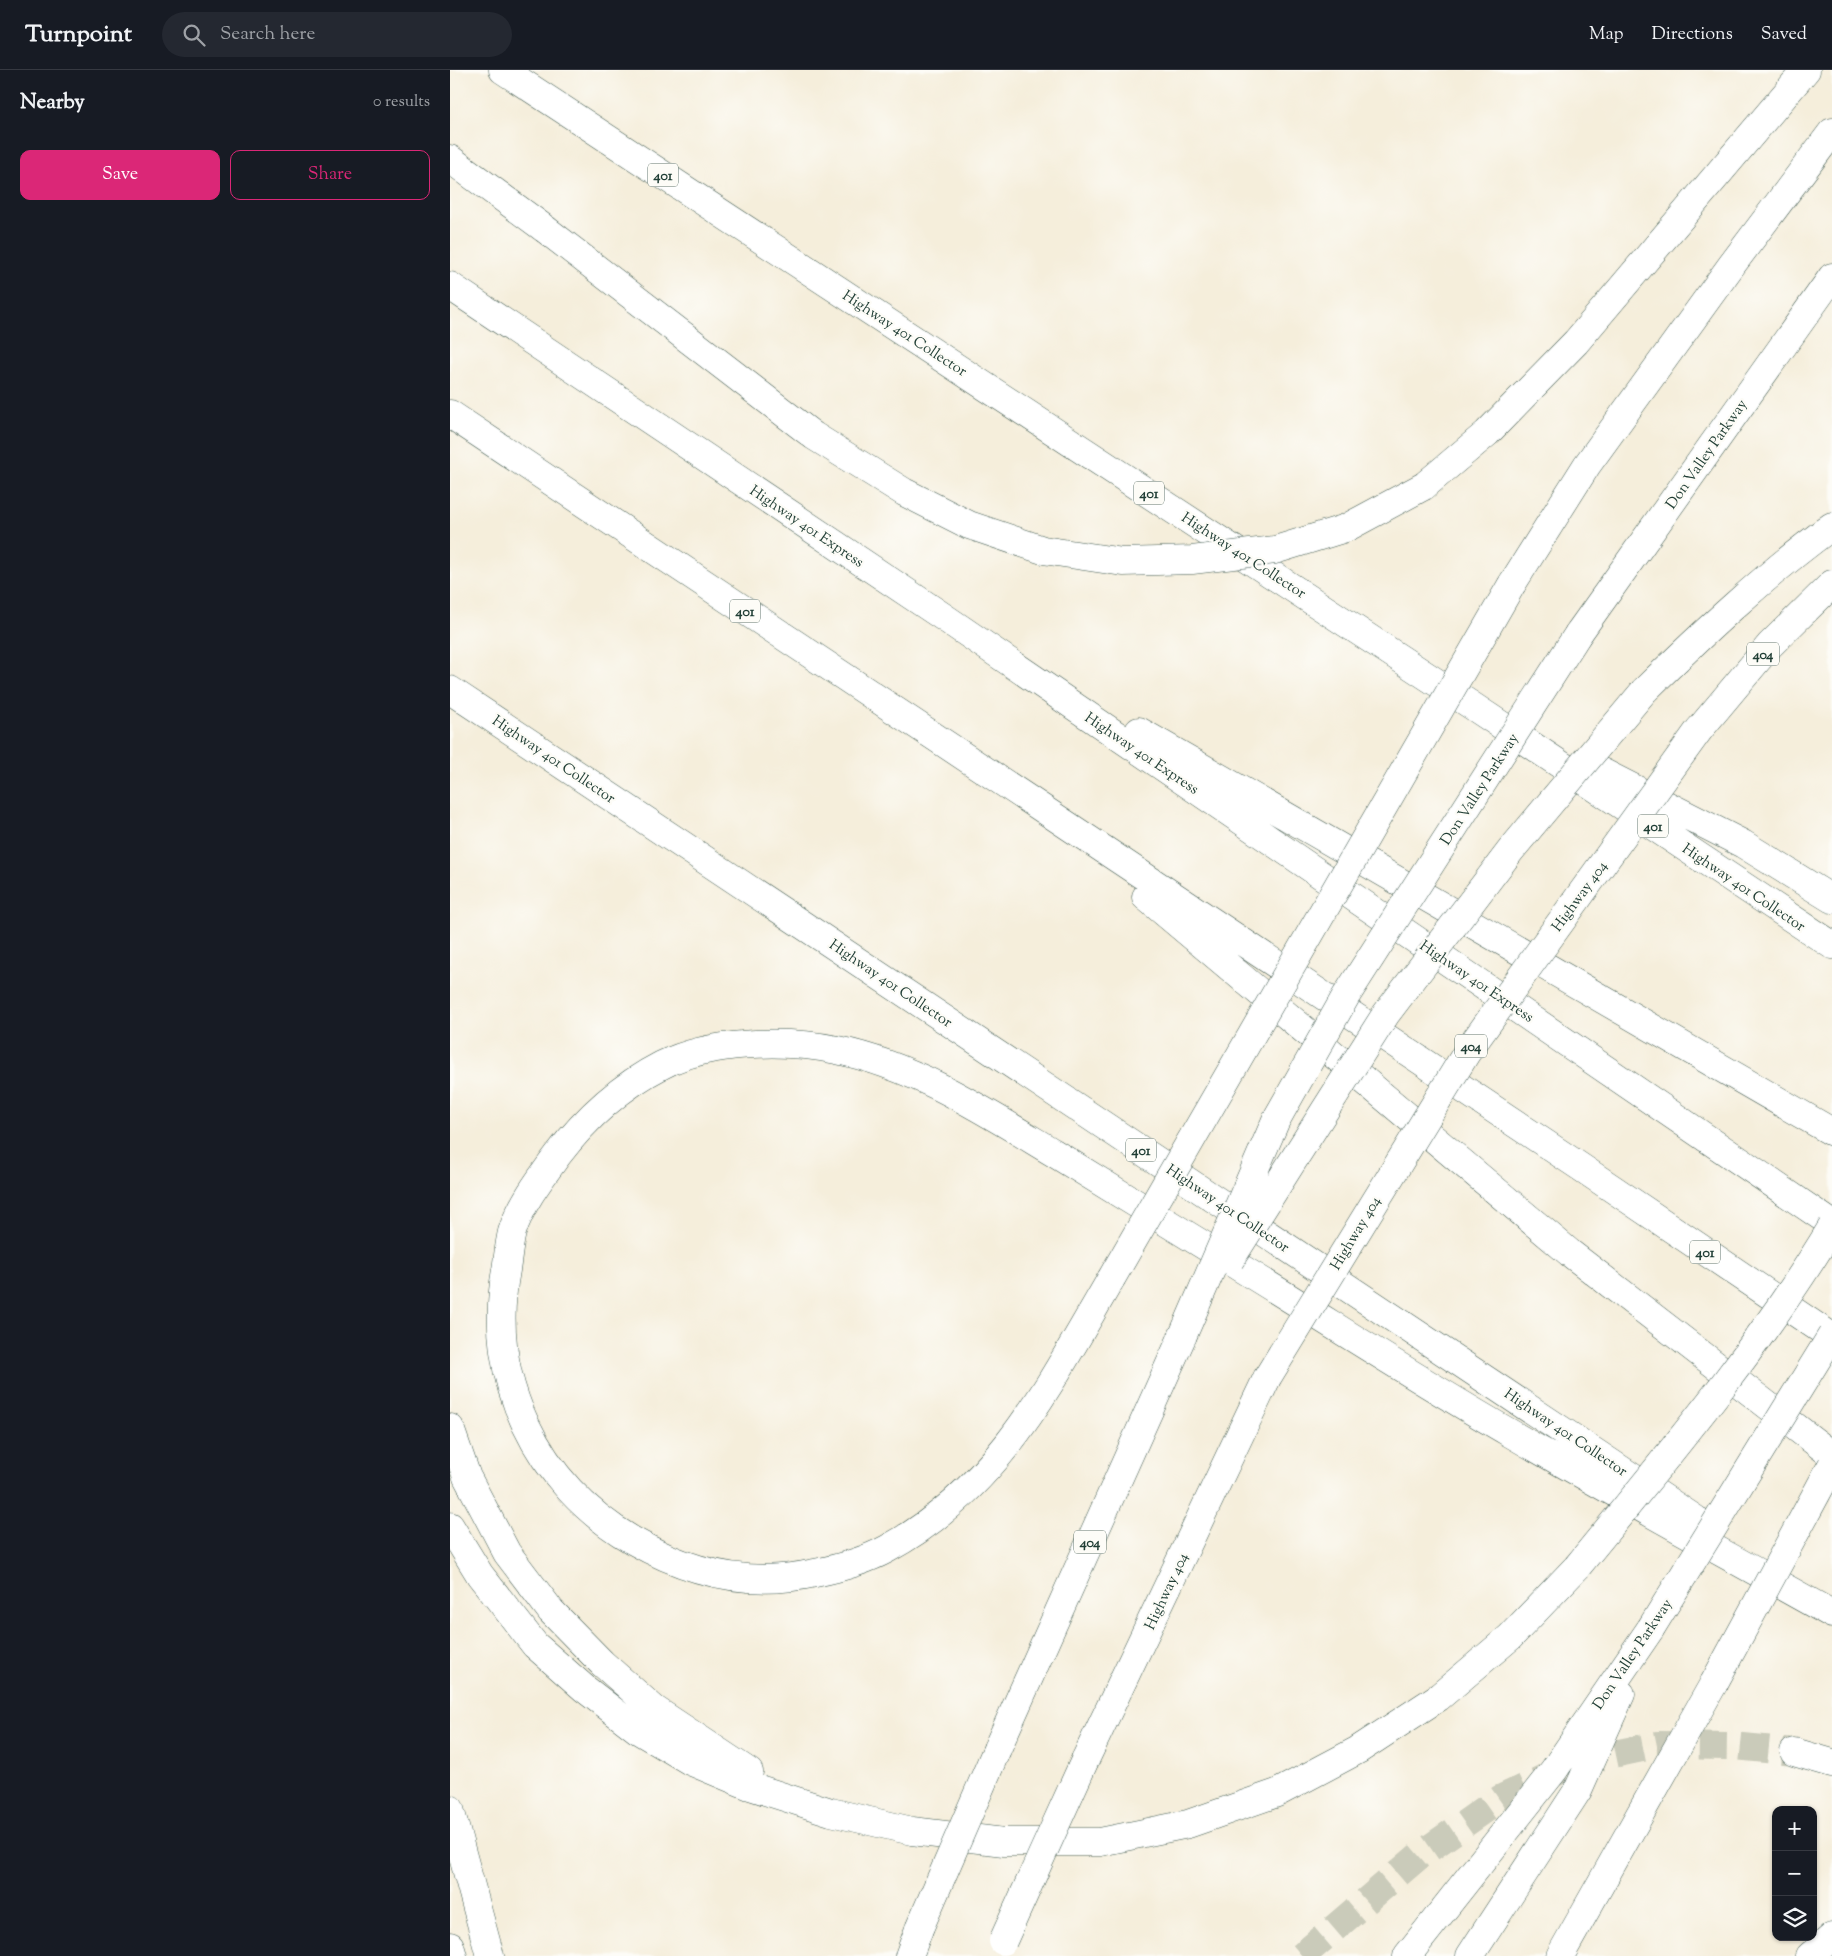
<!DOCTYPE html>
<meta charset="utf-8">
<style>
:root{--surface:#171b24;--page:#242831;--text:#f1f3f6;--muted:#9ea1a6;--line:#363941;--accent:#db2777}
body{margin:0;font-family:"Sorts Mill Goudy",serif;background:var(--page);color:var(--text)}
.controls{position:absolute;right:15px;bottom:15px;display:grid;overflow:hidden;border-radius:10px;box-shadow:0 1px 4px #0004}
.controls button{width:45px;height:45px;display:grid;place-items:center;padding:0;border:0;border-bottom:1px solid var(--line);background:var(--surface);color:var(--text);font:25px sans-serif}
.list{margin:0;padding:0;list-style:none}
h2{display:flex;justify-content:space-between;align-items:center;height:65px;margin:0;padding:0 20px;font-size:21px}
h2 small{font-size:16px;font-weight:400;color:var(--muted)}
.actions{display:flex;gap:10px;padding:15px 20px}
.actions a{flex:1;padding:11px 0;border:1px solid var(--accent);border-radius:10px;text-align:center;font-size:18px;color:var(--accent)}
.actions .main{background:var(--accent);color:#fff}
.icon{flex:none;width:28px;height:28px;fill:none;stroke:currentColor;stroke-width:2;stroke-linecap:round;stroke-linejoin:round}
.map{position:relative;flex:none;width:1382px;height:1886px;overflow:hidden}
header{display:flex;align-items:center;gap:30px;box-sizing:border-box;height:70px;padding:0 25px;background:var(--surface);border-bottom:1px solid var(--line)}
header strong{font-size:24px}
nav{display:flex;gap:28px;margin-inline-start:auto;font-size:18px}
.search{width:350px;height:45px;background:var(--page);display:flex;align-items:center;gap:12px;box-sizing:border-box;padding:0 18px;border-radius:28px;color:var(--muted);font-size:19px}
main{display:flex}
aside{flex:1;background:var(--surface)}
.map>svg:first-child{display:block}
.lines{fill:none;stroke-linecap:round;stroke-linejoin:round}
.motorway-tunnel{stroke:#cacbba;stroke-width:28;stroke-dasharray:28 14;stroke-linecap:butt}
.motorway-casing{stroke:#3f584d;stroke-width:29}
.motorway{stroke:#fff;stroke-width:28}
.motorway-bridge-casing{stroke:#3f584d;stroke-width:29;stroke-linecap:butt}
.motorway-bridge{stroke:#fff;stroke-width:28}
.labels{text-anchor:middle;stroke-width:4.5;stroke-linejoin:round;paint-order:stroke}
.shield{fill:#fdfcf7;stroke:#62766e;stroke-width:1}
.shield-label{font-size:14px;font-weight:bold;fill:#1f3d34}
.street-label{font-size:15px;fill:#1f3d34;stroke:#fdfcf7}
</style>
<header>
<strong>Turnpoint</strong>
<div class="search"><svg class="icon" aria-label="search" viewBox="0 0 24 24"><circle cx="10" cy="10" r="6"/><path d="M15 15l6 6"/></svg>Search here</div>
<nav><a>Map</a><a>Directions</a><a>Saved</a></nav>
</header>
<main>
<aside>
<h2>Nearby<small>0 results</small></h2>
<ul class="list">
</ul>
<div class="actions"><a class="main">Save</a><a>Share</a></div>
</aside>
<div class="map">
<svg width="1382" height="1886" viewBox="0 0 1382 1886">
<rect width="100%" height="100%" fill="#fdfcf7"/>
<filter id="ink" filterUnits="userSpaceOnUse"><feTurbulence type="fractalNoise" baseFrequency=".02" numOctaves="2"/><feDisplacementMap in="SourceGraphic" scale="10" xChannelSelector="R" yChannelSelector="G"/><feConvolveMatrix kernelMatrix="1 2 1 2 8 2 1 2 1" color-interpolation-filters="sRGB"/></filter>
<filter id="wash" filterUnits="userSpaceOnUse"><feTurbulence type="fractalNoise" baseFrequency=".0096" numOctaves="4" result="noise"/><feDisplacementMap in="SourceGraphic" scale="20" xChannelSelector="R" yChannelSelector="G"/><feGaussianBlur stdDeviation="1.12" result="paint"/><feColorMatrix in="noise" values="0 0 0 0 0 0 0 0 0 0 0 0 0 0 0 0 0 1.4 0 .05"/><feComposite in="paint" operator="in"/></filter>
<g filter="url(#wash)">
<rect width="100%" height="100%" fill="#f5eedb"/>
</g>
<g filter="url(#ink)">
<g class="lines">
<path class="motorway-tunnel" d="M852 1886 970 1785 1050 1729 1130 1691 1207 1675 1285 1676 1344 1682"/>
<g class="motorway-casing">
<path id="motorway" d="M53 0 1024 637 1382 875
M0 89 95 159
M0 216 495 548 1382 1154
M0 344 1129 1096 1382 1267
M974 416 1037 363 1126 272 1356 0
M1062 514 1137 395 1281 196 1382 62
M1128 564 1382 207
M0 620 1245 1449
M1194 621C1253 563 1315 505 1382 456
M1249 660 1320 575 1382 514
M689 661 1382 1062
M1138 695 1293 774 1382 829
M696 827 1120 1183 1382 1385
M661 1209C599 1315 549 1418 437 1479 415 1491 390 1498 365 1503 299 1518 239 1503 182 1470 87 1414 36 1309 56 1200 58 1188 59 1174 62 1162 71 1134 90 1109 107 1086 135 1049 171 1016 212 995 259 971 336 969 387 980 466 996 536 1042 604 1083 666 1121 727 1159 789 1197 879 1252 968 1310 1060 1363 1166 1425 1275 1484 1382 1544
M0 1358 17 1407 57 1483 101 1541 152 1593 204 1639 299 1702
M0 1456 30 1505 85 1575 135 1619 188 1660 240 1691 300 1716 381 1742 462 1761 554 1772H650L738 1754 827 1723 908 1680 989 1627 1060 1567 1127 1497
M547 1679 733 1265
M1344 1682 1382 1693
M635 1690 817 1308
M0 1739 40 1886
M0 1876 3 1886
M459 1886 469 1859
M957 1886 1104 1700 1201 1558
M1020 1886 1128 1720 1171 1624
M1110 1886 1264 1613
M1360 1886 1382 1867"/>
</g>
<use href="#motorway" class="motorway"/>
<g class="motorway-bridge-casing">
<path id="motorway-bridge" d="M95 159 364 366 454 422 519 455 593 480 673 492 742 490 825 480 896 458 974 416
M780 1190 936 944 1061 780 1194 621
M661 1209 1062 514
M733 1265 826 1050 896 926 1128 564
M817 1308 1017 982 1249 660
M1127 1497C1216 1388 1309 1278 1382 1157
M1201 1558 1382 1265
M1264 1613 1382 1395
M469 1859 547 1679
M553 1871 635 1690"/>
</g>
<use href="#motorway-bridge" class="motorway-bridge"/>
</g>
</g>
<g class="labels">
<g class="shield">
<rect x="198" y="93.5" width="30" height="23" rx="4"/>
<rect x="684" y="411.5" width="30" height="23" rx="4"/>
<rect x="280" y="529.5" width="30" height="23" rx="4"/>
<rect x="1297" y="572.5" width="32" height="23" rx="4"/>
<rect x="1188" y="744.5" width="30" height="23" rx="4"/>
<rect x="1005" y="964.5" width="32" height="23" rx="4"/>
<rect x="676" y="1068.5" width="30" height="23" rx="4"/>
<rect x="1240" y="1170.5" width="30" height="23" rx="4"/>
<rect x="624" y="1460.5" width="32" height="23" rx="4"/>
</g>
<g class="shield-label">
<text x="213" y="110">401</text>
<text x="699" y="428">401</text>
<text x="295" y="546">401</text>
<text x="1313" y="589">404</text>
<text x="1203" y="761">401</text>
<text x="1021" y="981">404</text>
<text x="691" y="1085">401</text>
<text x="1255" y="1187">401</text>
<text x="640" y="1477">404</text>
</g>
<g class="street-label">
<text transform="translate(455 263) rotate(33)" y="5">Highway 401 Collector</text>
<text transform="translate(1256 384) rotate(-55)" y="5">Don Valley Parkway</text>
<text transform="translate(357 456) rotate(34)" y="5">Highway 401 Express</text>
<text transform="translate(794 485) rotate(33)" y="5">Highway 401 Collector</text>
<text transform="translate(692 683) rotate(34)" y="5">Highway 401 Express</text>
<text transform="translate(104 689) rotate(34)" y="5">Highway 401 Collector</text>
<text transform="translate(1029 719) rotate(-57)" y="5">Don Valley Parkway</text>
<text transform="translate(1294 817) rotate(34)" y="5">Highway 401 Collector</text>
<text transform="translate(1129 826) rotate(-54)" y="5">Highway 404</text>
<text transform="translate(1027 911) rotate(34)" y="5">Highway 401 Express</text>
<text transform="translate(441 913) rotate(34)" y="5">Highway 401 Collector</text>
<text transform="translate(778 1138) rotate(34)" y="5">Highway 401 Collector</text>
<text transform="translate(905 1163) rotate(-59)" y="5">Highway 404</text>
<text transform="translate(1116 1362) rotate(34)" y="5">Highway 401 Collector</text>
<text transform="translate(716 1521) rotate(-65)" y="5">Highway 404</text>
<text transform="translate(1182 1584) rotate(-56)" y="5">Don Valley Parkway</text>
</g>
</g>
</svg>
<div class="controls">
<button>+</button>
<button>−</button>
<button><svg class="icon" aria-label="layers" viewBox="0 0 24 24"><path d="M12 4l9 5-9 5-9-5zM3 14l9 5 9-5"/></svg></button>
</div>
</div>
</main>
